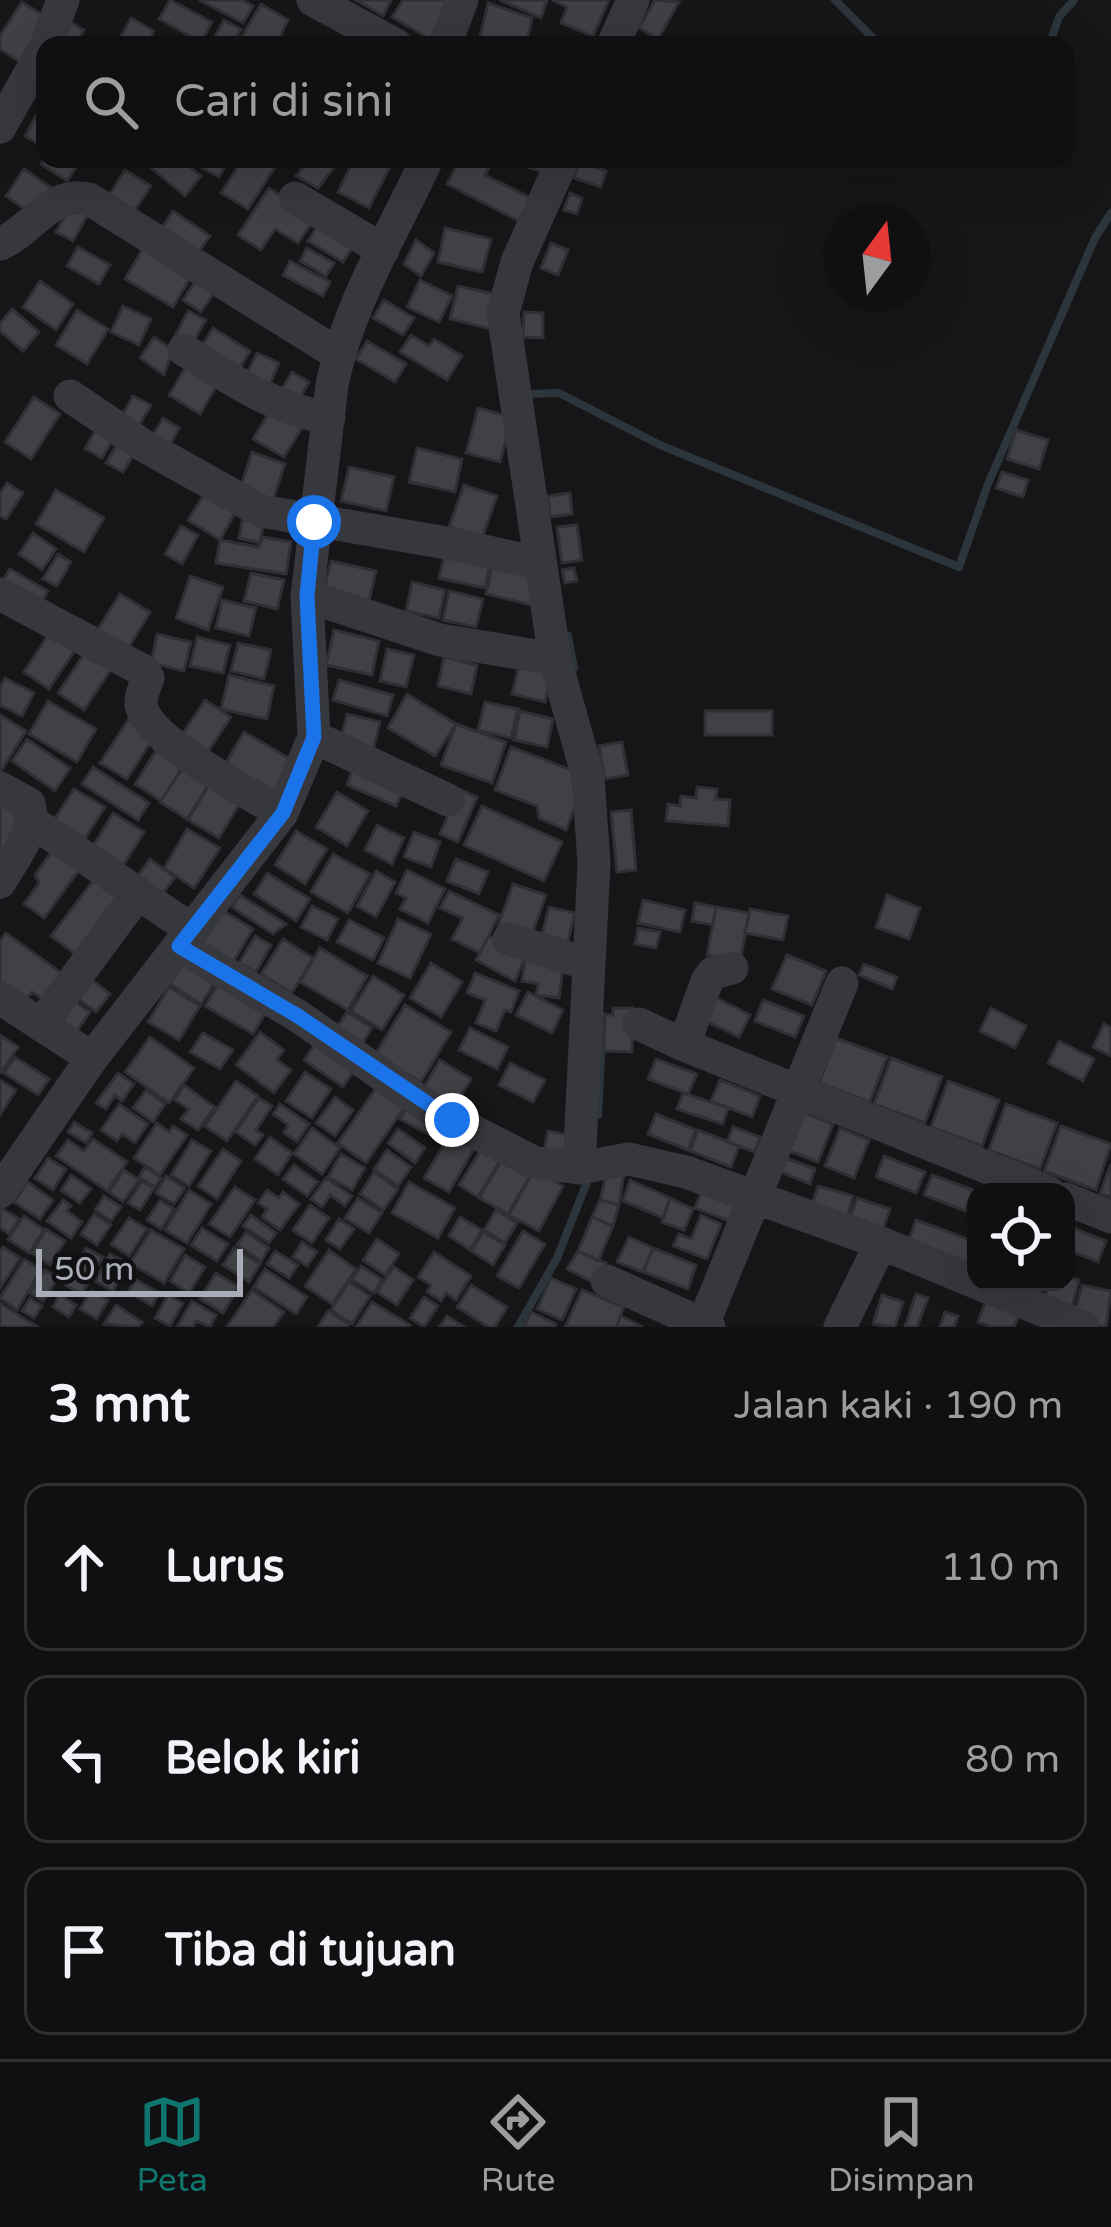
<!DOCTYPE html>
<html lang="id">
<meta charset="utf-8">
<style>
:root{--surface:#101012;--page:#1e1e20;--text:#f1f3f6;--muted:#9c9d9f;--line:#303032;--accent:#0f766e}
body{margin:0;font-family:"Varela Round",sans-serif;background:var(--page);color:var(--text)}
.controls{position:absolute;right:36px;bottom:36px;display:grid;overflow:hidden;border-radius:24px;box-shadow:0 12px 48px #0002}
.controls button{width:108px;height:108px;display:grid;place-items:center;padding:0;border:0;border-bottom:3px solid var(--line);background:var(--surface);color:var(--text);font:60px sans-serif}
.compass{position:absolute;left:823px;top:204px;width:108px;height:108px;border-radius:50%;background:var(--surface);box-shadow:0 12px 48px #0002;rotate:15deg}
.scale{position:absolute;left:36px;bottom:30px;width:207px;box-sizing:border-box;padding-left:12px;border:6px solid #a8adb8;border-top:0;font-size:33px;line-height:42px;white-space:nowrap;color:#a8adb8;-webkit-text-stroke:9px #111113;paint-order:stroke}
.stop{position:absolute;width:36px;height:36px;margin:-27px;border:9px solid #1a73e8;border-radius:50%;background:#fff}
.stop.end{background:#1a73e8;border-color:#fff;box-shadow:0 3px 12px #0008}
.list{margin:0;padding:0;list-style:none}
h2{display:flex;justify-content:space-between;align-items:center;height:156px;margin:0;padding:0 48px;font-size:51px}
h2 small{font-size:39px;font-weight:400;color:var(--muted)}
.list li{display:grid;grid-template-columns:78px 1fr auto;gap:36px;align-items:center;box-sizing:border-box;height:168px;margin:0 24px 24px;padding:0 24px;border:3px solid var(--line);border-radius:24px}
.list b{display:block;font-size:45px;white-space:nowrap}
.list em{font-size:39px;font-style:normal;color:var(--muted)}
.icon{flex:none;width:66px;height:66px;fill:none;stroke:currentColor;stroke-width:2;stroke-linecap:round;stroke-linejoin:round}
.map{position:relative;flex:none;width:1111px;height:1327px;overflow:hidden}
.search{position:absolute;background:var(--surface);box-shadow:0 12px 48px #0002;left:36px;right:36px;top:36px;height:132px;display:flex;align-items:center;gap:30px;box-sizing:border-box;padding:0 42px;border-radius:24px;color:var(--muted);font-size:45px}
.sheet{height:732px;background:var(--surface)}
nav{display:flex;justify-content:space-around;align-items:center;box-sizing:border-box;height:168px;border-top:3px solid var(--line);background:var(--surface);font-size:33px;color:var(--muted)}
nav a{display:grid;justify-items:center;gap:6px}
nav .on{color:var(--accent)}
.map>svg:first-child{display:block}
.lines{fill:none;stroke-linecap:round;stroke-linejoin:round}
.stream{stroke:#2c353c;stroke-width:8}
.building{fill:#404145;stroke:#303034;stroke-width:3}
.minor{stroke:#37383d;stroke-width:33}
.route{stroke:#1a73e8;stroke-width:15}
</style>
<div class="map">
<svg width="1111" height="1327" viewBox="0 0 1111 1327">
<rect width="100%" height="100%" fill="#161618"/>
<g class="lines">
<path class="stream" d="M835 0 880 45
M1049 45 1059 17 1074 0
M527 394 559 393 660 445 959 567 988 484 1095 238 1111 213
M568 636 574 668
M598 1115 603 1016
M518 1327 557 1258 589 1177"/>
</g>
<path class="building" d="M170 0 212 22 201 42 159 19Z
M199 0H242L253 6 243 23Z
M356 0H391L383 16Z
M403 0H454L430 39 392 17Z
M500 0H547L541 18Z
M552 0H609L593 36 561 23 567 7Z
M655 0 679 2 658 39 639 28Z
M22 2 44 16 29 68 0 49V36Z
M488 3 532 18 526 45 480 37Z
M261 4 288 20 276 45H237Z
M131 18 154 31 147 45H116Z
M67 20 84 30 76 45H53Z
M224 20 241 29 232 45H210Z
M41 107 45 110 42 146 25 136Z
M45 158V159H82L67 181 41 164Z
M140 159H180L201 176 185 196Z
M207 159H229L219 177 202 168Z
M243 159H269L277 164 248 209 221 193Z
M310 159H341L318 188 296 176Z
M354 159H394L369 208 338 192Z
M460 159H472L489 168 485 175 531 198 519 221 447 184Z
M506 159H550L545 173Z
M580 162 606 171 601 187 574 178Z
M24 169 53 189 35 216 6 196Z
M125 170 151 186 130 217 104 203Z
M269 188 315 218 298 243 275 229 261 250 238 235Z
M570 193 582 198 577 214 564 210Z
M72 203 89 212 73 241 56 232Z
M173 211 210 236 195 257 155 238Z
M320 222 355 243 343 262 308 241Z
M445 228 491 239 482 272 438 262Z
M416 240 434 253 421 276 404 264Z
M551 243 568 250 558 275 541 268Z
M145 245 193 273 173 307 125 279Z
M78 247 110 265 99 284 67 266Z
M307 248 334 263 326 276 300 261Z
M290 261 330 282 323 296 283 275Z
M198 277 216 290 201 312 183 300Z
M420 280 452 296 439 322 407 307Z
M40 281 73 304 56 330 23 307Z
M458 286 503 296 495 330 450 319Z
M384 300 414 318 403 335 373 318Z
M123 306 151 319 139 345 111 332Z
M12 309 39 332 23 351 0 331V323Z
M77 310 108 329 87 364 56 345Z
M188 311 206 320 189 349 173 340Z
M524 312 543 313V338L523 337Z
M213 328 250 351 235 375 198 352Z
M411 335 429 346 434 339 462 356 447 380 400 352Z
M154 337 173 350 164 375 140 358Z
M367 341 406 364 395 382 356 359Z
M257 353 279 363 268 388 245 377Z
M190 360 221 379 200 414 169 395Z
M292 372 309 382 293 411 275 401Z
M133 396 151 405 134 434 117 425Z
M34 397 60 414 31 459 5 442Z
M274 404 305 423 284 457 253 439Z
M478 408 512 417 500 462 466 453Z
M163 418 179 428 164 456 146 447Z
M101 420 118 430 102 458 85 449Z
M1016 430 1048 440 1039 469 1007 459Z
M123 435 140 444 123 472 106 463Z
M417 448 462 459 455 492 409 482Z
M252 452 285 464 271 506 238 495Z
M349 467 394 477 386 511 341 501Z
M1002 472 1028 480 1023 497 996 488Z
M7 483 23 493 6 519 0 516V493Z
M210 485 240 504 220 540 188 520Z
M464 485 497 496 482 538 449 527Z
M56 490 104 518 84 552 36 524Z
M570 493 572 514 550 517 548 496Z
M244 511 265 515 260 543 239 538Z
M577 525 582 560 562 563 557 527Z
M181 526 198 535 182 564 165 554Z
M33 533 56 549 42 570 19 554Z
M263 537 291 542 286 574 216 563 220 540 258 547Z
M447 544 492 554 485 588 439 578Z
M58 554 71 562 57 586 43 579Z
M494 560 539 571 532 605 486 594Z
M331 561 376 571 368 605 323 594Z
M574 568 577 581 565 583 562 570Z
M10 569 48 591 39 607 0 585Z
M251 573 284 580 277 609 244 601Z
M190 576 223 587 208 630 176 618Z
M412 582 445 590 439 618 406 611Z
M449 591 483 599 476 627 443 620Z
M120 594 150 612 129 647 98 629Z
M222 600 256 608 249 636 216 628Z
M53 627 79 644 49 689 24 672Z
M334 630 379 641 372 675 326 665Z
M157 634 191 642 184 671 151 663Z
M197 637 230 645 223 673 190 666Z
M238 643 271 650 264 679 231 671Z
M88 648 114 665 84 710 58 693Z
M387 649 414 655 406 687 380 681Z
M444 657 477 665 471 694 438 686Z
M519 666 552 673 545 702 512 694Z
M229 675 274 686 267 719 221 709Z
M5 678 34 693 22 716 0 705V687Z
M339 680 393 695 387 716 333 700Z
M407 694 456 724 435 756 388 728Z
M205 700 231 717 201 762 175 745Z
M48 701 96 729 77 762 29 734Z
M485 702 518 709 511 738 478 730Z
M520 711 553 719 547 747 514 740Z
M705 711H772V735H705Z
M347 714 380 722 373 750 340 743Z
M0 715 26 731 1 771 0 770Z
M130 717 156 734 127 779 100 763Z
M456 724 506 742 492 783 441 765Z
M244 732 292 760 273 794 224 766Z
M164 738 190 755 161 801 135 784Z
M27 739 70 768 55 791 12 761Z
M622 742 628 775 605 779 599 746Z
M511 747 587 776 566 830 539 818 537 806 495 790Z
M190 757 216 773 187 819 160 802Z
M93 767 149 803 138 820 82 784Z
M353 768 403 790 396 806 347 785Z
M209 785 240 803 219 838 188 820Z
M697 787 717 789 716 799 730 800 728 826 666 821 668 804 680 806 681 796 696 798Z
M74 789 105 807 83 842 52 823Z
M459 789 477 797 458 842 440 834Z
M337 792 368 811 347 846 316 827Z
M0 797 25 811 0 859Z
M482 806 562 842 544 881 464 845Z
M631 810 636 870 617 872 611 812Z
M113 813 144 832 123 866 92 848Z
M377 825 404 838 392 864 365 850Z
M187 829 220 848 194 888 164 868Z
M296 831 327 849 305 884 275 865Z
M414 832 440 842 431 867 404 857Z
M58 843 85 862 44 918 24 904 39 883 35 875Z
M333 854 370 874 348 913 311 892Z
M150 859 175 877 158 900 133 882Z
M456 859 488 872 479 894 447 881Z
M407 870 445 889 428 923 400 909 406 898 396 893Z
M376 871 395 882 376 917 357 906Z
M100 872 124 889 75 954 51 936Z
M267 873 310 899 296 921 254 894Z
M513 884 546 895 531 937 498 926Z
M449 891 499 915 480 953 452 939 463 918 440 908Z
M240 895 286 924 273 934 232 907Z
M887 895 920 908 909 939 876 927Z
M643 900 685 910 680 932 638 923Z
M695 903 716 907 713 925 692 921Z
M312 906 338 919 327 940 301 927Z
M549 907 575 913 567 945 541 939Z
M716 907 749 913 740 962 707 955Z
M750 909 788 916 783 940 745 933Z
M222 910 253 929 232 964 201 945Z
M398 919 431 934 410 978 378 963Z
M349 920 384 938 373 960 337 942Z
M638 928 660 932 656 948 635 944Z
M6 933 67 977 49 1003 32 992 21 1006 0 991V941Z
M255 936 271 945 256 972 239 963Z
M489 936 526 955 515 981 476 960Z
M283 939 313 958 292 993 261 974Z
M320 948 367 976 348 1010 300 982Z
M526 955 564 960 559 998 536 995 538 984 522 981Z
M787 955 826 971 812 1005 772 989Z
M187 958 218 977 201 1004 170 984Z
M431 963 462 982 441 1017 410 998Z
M864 964 897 977 892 989 859 975Z
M225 972 273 1000 253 1034 205 1006Z
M83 973 110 994 96 1012 69 992Z
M475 973 519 991 511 1012 505 1010 496 1031 476 1023 485 1000 467 993Z
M373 976 404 995 382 1030 351 1011Z
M169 987 200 1006 179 1040 148 1022Z
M528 992 563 1010 552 1033 516 1015Z
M65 995 90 1012 72 1038 48 1021Z
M715 997 750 1015 739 1037 704 1020Z
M763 1000 804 1016 795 1037 755 1021Z
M405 1005 451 1032 421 1082 375 1055Z
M613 1008H633L632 1052 604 1051 605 1015H613Z
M991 1008 1026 1026 1015 1048 980 1031Z
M347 1012 372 1028 357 1051 332 1035Z
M1104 1024 1111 1028V1056L1093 1047Z
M470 1028 508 1047 497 1069 459 1050Z
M260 1032 284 1050 277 1060 291 1070 274 1093 236 1065Z
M203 1033 233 1050 220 1069 190 1052Z
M0 1035 18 1047 1 1072 0 1071Z
M321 1035 360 1062 343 1087 304 1060Z
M150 1037 194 1068 169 1103 125 1072Z
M836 1038 887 1057 870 1102 819 1083Z
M1059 1041 1094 1059 1083 1081 1048 1063Z
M15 1057 49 1079 38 1095 4 1073Z
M891 1058 942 1077 925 1123 874 1104Z
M656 1059 697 1074 688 1094 648 1079Z
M440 1060 471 1079 450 1114 419 1095Z
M510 1063 545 1080 533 1102 499 1085Z
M305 1072 331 1089 312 1118 286 1101Z
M118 1073 134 1084 122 1101 115 1095 106 1109 96 1103Z
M0 1080 16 1090 0 1115Z
M720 1080 760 1096 752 1117 711 1101Z
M236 1081 258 1096 227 1141 205 1126Z
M948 1081 999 1100 982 1146 931 1127Z
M380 1082 408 1102 366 1163 338 1143Z
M184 1085 215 1107 198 1130 181 1119 189 1109 175 1100Z
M146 1090 165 1104 153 1122 133 1108Z
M683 1093 728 1108 723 1124 677 1109Z
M335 1097 353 1110 335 1136 316 1123Z
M259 1098 272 1106 256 1130 263 1135 255 1145 236 1132Z
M409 1103 443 1122 435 1138 400 1119Z
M119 1104 148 1124 135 1143 122 1134 117 1141 101 1130Z
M280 1104 309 1124 297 1142 284 1133 288 1125 273 1114Z
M1006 1104 1057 1123 1040 1169 989 1150Z
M805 1113 833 1124 818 1162 789 1151Z
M656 1114 696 1130 688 1150 648 1134Z
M74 1122 92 1133 86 1143 68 1132Z
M157 1123 169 1132 173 1126 187 1135 160 1175 134 1158Z
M1061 1126 1111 1144 1096 1190 1044 1171Z
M733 1127 760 1137 755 1152 727 1142Z
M312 1128 340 1148 322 1174 294 1154Z
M840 1128 869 1140 854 1178 825 1166Z
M398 1129 425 1148 415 1163 388 1143Z
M453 1129 477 1143 449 1192 424 1178Z
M698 1130 739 1146 731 1167 690 1151Z
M548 1131 570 1135 565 1163 542 1159Z
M270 1137 292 1153 278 1175 255 1159Z
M93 1139 127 1162 107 1191 56 1156 68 1140 84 1151Z
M192 1140 211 1151 189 1186 171 1175Z
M485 1143 504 1154 478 1197 459 1185Z
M223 1149 241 1161 217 1199 198 1186Z
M387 1150 411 1167 398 1186 374 1169Z
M341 1154 365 1168 352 1190 328 1177Z
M505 1154 533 1170 508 1214 479 1198Z
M884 1156 925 1172 916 1193 876 1177Z
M783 1157 815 1169 810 1184 778 1171Z
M48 1158 66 1169 53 1190 35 1178Z
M1111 1164V1197L1100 1193Z
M294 1165 318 1182 307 1196 283 1179Z
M145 1167 161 1178 155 1187 139 1177Z
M608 1169 624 1173 619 1205 600 1200Z
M124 1170 139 1180 123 1202 109 1192Z
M534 1170 563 1186 539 1231 509 1215Z
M374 1172 398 1189 383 1210 360 1194Z
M71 1175 91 1189 80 1203 61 1190Z
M932 1175 973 1190 965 1211 924 1195Z
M166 1176 185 1188 174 1204 156 1193Z
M326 1178 352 1196 345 1206 330 1195 322 1207 311 1199Z
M630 1180 670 1198 663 1218 623 1201Z
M142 1181 154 1188 140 1210 128 1203Z
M28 1182 53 1200 40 1219 14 1202Z
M409 1182 455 1208 438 1238 392 1213Z
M818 1186 853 1196 848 1215 812 1205Z
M235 1187 255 1200 230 1237 209 1224Z
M189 1190 211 1204 187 1243 165 1230Z
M267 1190 279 1198 283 1192 299 1204 280 1230 262 1217 267 1209 258 1203Z
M702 1190 736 1203 729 1221 695 1208Z
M104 1196 121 1207 111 1221 95 1210Z
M358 1198 382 1213 369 1233 345 1218Z
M670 1198 693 1209 684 1230 662 1222Z
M857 1198 890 1209 880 1237 847 1226Z
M63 1200 71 1206 67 1211 82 1222 71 1238 47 1221Z
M160 1200 174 1209 161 1229 147 1220Z
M600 1200 619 1205 613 1226 592 1217Z
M310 1205 329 1218 312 1243 293 1230Z
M0 1207 19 1219 9 1234 0 1228Z
M496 1210 517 1223 505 1243 484 1230Z
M94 1214 111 1225 97 1245 81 1234Z
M251 1215 276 1233 269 1243 243 1226Z
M701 1215 721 1224 707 1259 673 1246 679 1234 691 1239Z
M24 1216 44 1230 29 1253 8 1239Z
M460 1217 482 1230 470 1250 449 1236Z
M592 1217 613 1226 598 1261 578 1251Z
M129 1218 147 1229 129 1256 111 1244Z
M339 1219 354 1229 340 1249 326 1240Z
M916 1220 976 1242V1274L906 1248Z
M1066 1225 1106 1241 1098 1262 1066 1249Z
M202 1228 228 1244 217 1261 191 1245Z
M46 1229 65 1241 50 1265 32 1253Z
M151 1230 184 1249 164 1283 130 1263Z
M523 1231 545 1244 519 1288 497 1276Z
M246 1232 269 1248 261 1261 237 1245Z
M483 1232 505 1245 493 1265 471 1251Z
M629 1237 653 1248 643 1272 617 1262Z
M377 1239 399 1254 385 1275 363 1260Z
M302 1242 317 1252 307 1266 293 1257Z
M3 1247 20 1258 0 1288V1251Z
M86 1248 103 1257 82 1294 65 1285Z
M234 1248 260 1264 249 1282 223 1265Z
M653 1248 696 1265 688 1289 643 1272Z
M329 1250 356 1269 332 1304 305 1286Z
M275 1251 298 1265 289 1278 267 1264Z
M578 1251 606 1263 596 1284 567 1269Z
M434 1252 471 1276 456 1300 446 1293 441 1301 427 1292 431 1285 418 1277Z
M110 1254 128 1263 113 1291 95 1281Z
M185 1255 205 1267 189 1293 170 1281Z
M24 1259 41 1270 17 1310 0 1298Z
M361 1266 382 1279 374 1293 352 1280Z
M394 1267 413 1280 397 1305 377 1292Z
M265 1269 307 1297 296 1314 254 1287Z
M45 1270 58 1278 43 1301 30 1293Z
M216 1273 239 1287 223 1313 200 1299Z
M1066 1277 1079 1280 1072 1308 1044 1301 1049 1282H1066Z
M551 1278 576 1289 562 1320 537 1309Z
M135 1279 159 1293 152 1306 128 1292Z
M349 1282 370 1296 352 1324 331 1310Z
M471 1285 507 1307 495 1327H488L457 1307Z
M1082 1285 1111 1291 1106 1327 1073 1321Z
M252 1290 284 1312 273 1327H227Z
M582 1290 624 1307 616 1327H565Z
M91 1291 108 1300 97 1319 80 1309Z
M916 1294 928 1298 917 1327H905Z
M60 1295 76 1305 69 1317 53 1307Z
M168 1295 183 1303 170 1326 155 1318Z
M882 1295 903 1302 895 1327 873 1324Z
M988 1295 1022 1307 1014 1327H992L978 1322Z
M424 1297 438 1306 424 1327 410 1318Z
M30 1298 42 1306 34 1318 22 1311Z
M192 1301 216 1315 210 1327 196 1321 193 1327H177Z
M372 1302 410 1325 409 1327H356Z
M0 1303 20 1316 38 1327H0Z
M116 1305 142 1322 138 1327 104 1324Z
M328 1311 349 1324 347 1327H318Z
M531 1312 556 1324 555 1327H524Z
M945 1312 958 1316 954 1327H940Z
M447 1316 464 1327H439Z
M621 1316 643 1327H616Z"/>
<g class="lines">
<path class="minor" d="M313 0 396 45
M46 45 63 0
M445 45 462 0
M613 45 633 0
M0 127 45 47
M563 159 517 262 503 313 555 659 588 777 594 863 579 1168
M295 198 383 250
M0 244C33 230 50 190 89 199L338 354
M184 350C231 379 273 409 329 418
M70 396 141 444 261 511 458 545 541 564
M0 594 144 671 148 678C145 687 140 695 141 705 148 742 250 793 282 813
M307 596 440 640 555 659
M314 737 448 800
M0 788 29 804C37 831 13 859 0 882
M31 821 192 930
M509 939 588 964
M179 946 298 1016 434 1111 533 1162 579 1168 629 1159 686 1172 881 1243 1083 1327
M732 968 713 973 707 981 684 1045 1048 1192
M0 998 92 1058
M639 1024 684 1045
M41 1025 138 893
M0 1192 92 1058 282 813 314 737 307 596 332 385C348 304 393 233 427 159
M1066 1199 1111 1217
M607 1281 709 1327
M702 1327 842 983
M840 1327 881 1243"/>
</g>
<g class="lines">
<path class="route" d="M314 522 307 596 314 737 283 813 179 946 298 1016 452 1120"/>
</g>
</svg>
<div class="controls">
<button><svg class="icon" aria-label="locate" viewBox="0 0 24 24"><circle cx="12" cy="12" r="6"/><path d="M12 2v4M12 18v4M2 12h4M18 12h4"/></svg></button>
</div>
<svg class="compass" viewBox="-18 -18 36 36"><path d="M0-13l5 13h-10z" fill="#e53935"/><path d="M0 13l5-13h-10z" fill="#9c9d9f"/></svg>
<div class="scale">50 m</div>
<div class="stop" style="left:314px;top:522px"></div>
<div class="stop end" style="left:452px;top:1120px"></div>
<div class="search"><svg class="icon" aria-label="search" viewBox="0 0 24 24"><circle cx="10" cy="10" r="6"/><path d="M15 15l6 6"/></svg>Cari di sini</div>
</div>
<section class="sheet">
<h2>3 mnt<small>Jalan kaki · 190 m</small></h2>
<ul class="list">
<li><svg class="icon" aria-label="ahead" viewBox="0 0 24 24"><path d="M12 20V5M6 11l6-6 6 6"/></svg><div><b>Lurus</b></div><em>110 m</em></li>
<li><svg class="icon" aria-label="left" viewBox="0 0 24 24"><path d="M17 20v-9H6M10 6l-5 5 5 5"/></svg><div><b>Belok kiri</b></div><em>80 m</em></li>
<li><svg class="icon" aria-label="arrive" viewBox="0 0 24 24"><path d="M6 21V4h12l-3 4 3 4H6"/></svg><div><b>Tiba di tujuan</b></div></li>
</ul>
</section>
<nav>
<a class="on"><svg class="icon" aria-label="map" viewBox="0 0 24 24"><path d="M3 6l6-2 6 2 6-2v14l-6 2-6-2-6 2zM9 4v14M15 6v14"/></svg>Peta</a>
<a><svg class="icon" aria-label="directions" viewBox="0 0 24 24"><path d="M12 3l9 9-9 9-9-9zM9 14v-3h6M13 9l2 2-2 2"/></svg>Rute</a>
<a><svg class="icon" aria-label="saved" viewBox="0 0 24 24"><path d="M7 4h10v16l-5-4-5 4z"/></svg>Disimpan</a>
</nav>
